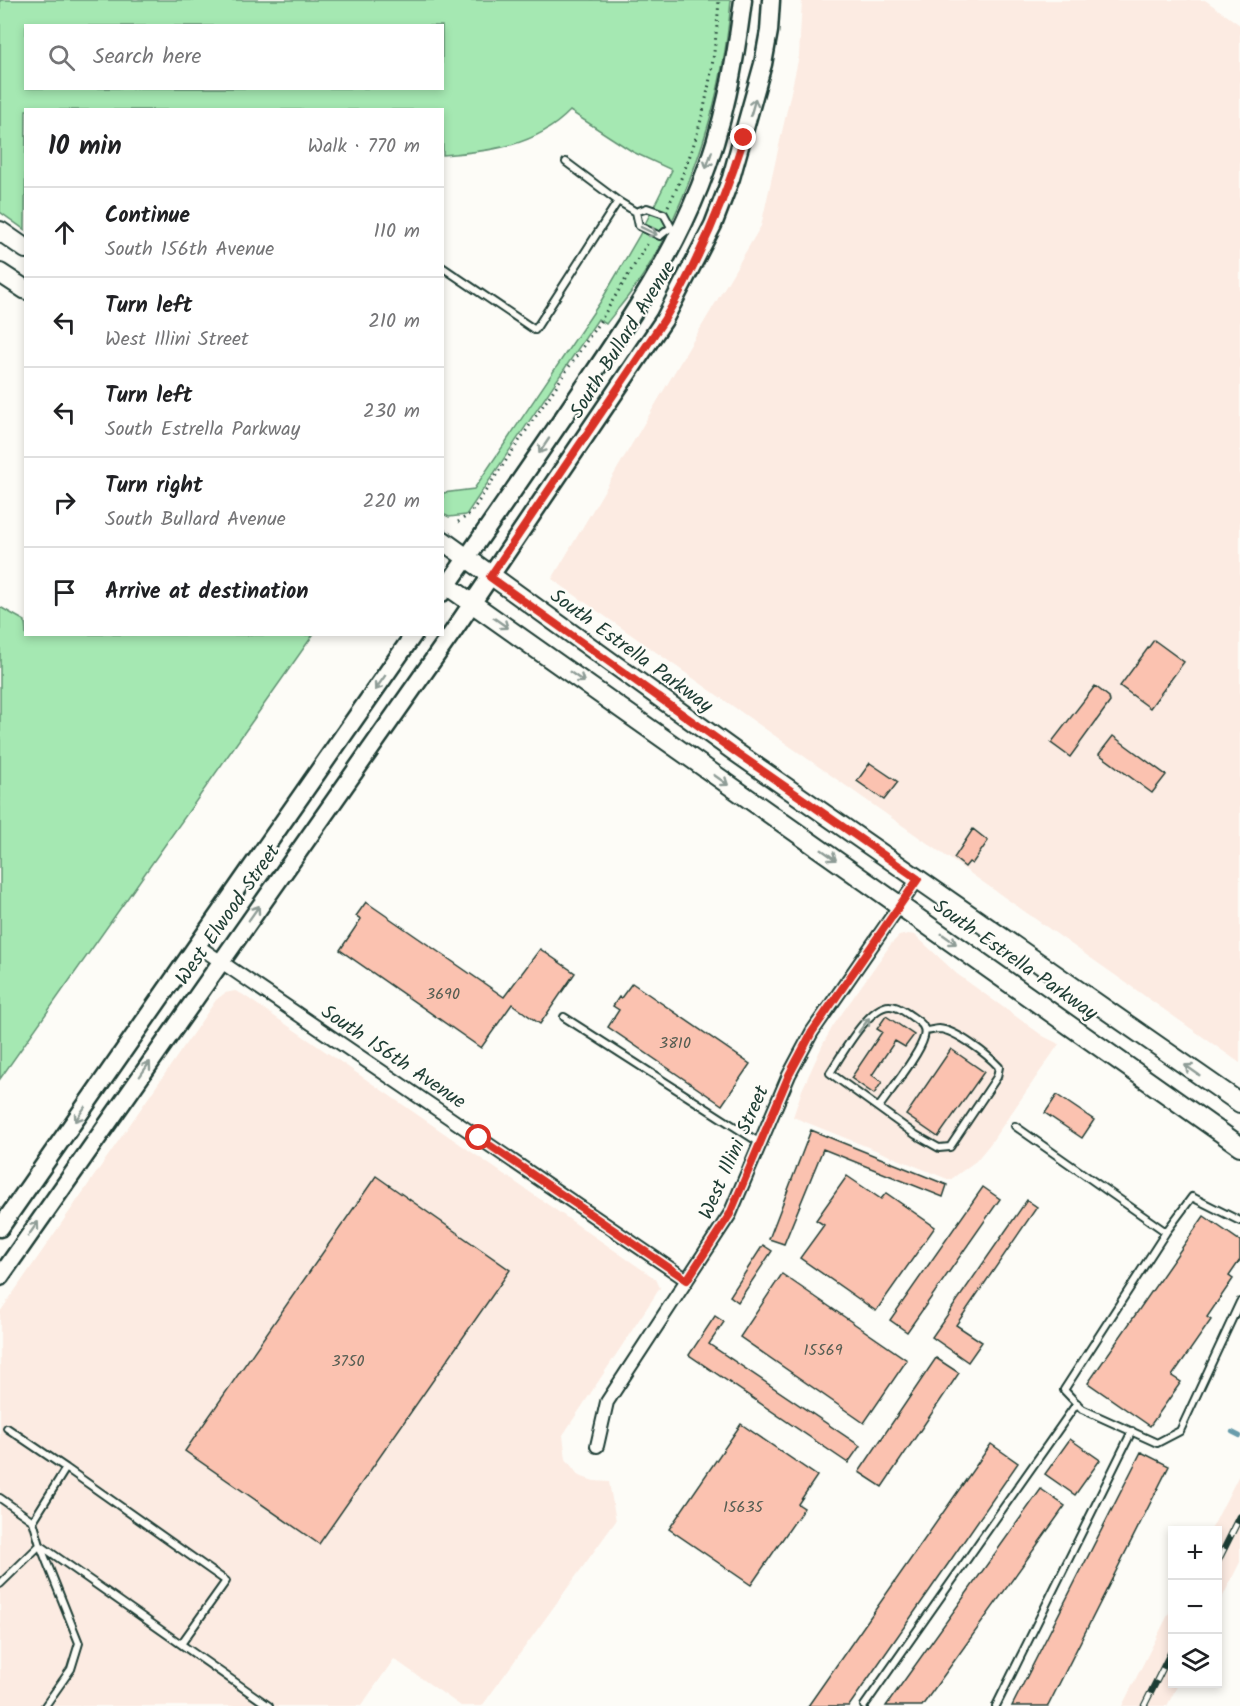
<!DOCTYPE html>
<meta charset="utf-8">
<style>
:root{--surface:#fff;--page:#f6f6f6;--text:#202124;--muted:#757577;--line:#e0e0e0}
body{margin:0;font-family:Kalam,sans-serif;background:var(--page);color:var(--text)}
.controls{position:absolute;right:18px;bottom:18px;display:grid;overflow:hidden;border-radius:0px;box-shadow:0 3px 9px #0003}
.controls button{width:54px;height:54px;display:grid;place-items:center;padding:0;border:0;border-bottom:2px solid var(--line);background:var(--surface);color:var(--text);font:30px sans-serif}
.stop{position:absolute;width:18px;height:18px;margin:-14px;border:4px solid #d93025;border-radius:50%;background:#fff}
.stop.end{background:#d93025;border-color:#fff;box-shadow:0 2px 6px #0008}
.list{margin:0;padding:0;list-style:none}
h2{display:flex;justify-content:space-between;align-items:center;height:78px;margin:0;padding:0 24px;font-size:26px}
h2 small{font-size:20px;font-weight:400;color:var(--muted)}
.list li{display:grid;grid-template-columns:39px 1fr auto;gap:18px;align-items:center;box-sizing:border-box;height:90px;padding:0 24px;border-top:2px solid var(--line)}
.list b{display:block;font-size:22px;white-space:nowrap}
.list p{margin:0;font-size:20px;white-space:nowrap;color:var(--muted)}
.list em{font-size:20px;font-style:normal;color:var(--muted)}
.icon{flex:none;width:33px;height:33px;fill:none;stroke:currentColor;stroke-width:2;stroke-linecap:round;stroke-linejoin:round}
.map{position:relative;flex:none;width:1240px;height:1706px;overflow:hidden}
.search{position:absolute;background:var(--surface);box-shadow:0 3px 9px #0003;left:24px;top:24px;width:420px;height:66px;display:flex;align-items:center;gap:15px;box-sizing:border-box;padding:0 21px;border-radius:0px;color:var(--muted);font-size:22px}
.panel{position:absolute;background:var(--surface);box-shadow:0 3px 9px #0003;left:24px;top:108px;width:420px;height:528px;border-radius:0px}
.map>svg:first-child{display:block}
.built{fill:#fcebe2}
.green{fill:#a5e8b2;stroke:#629273;stroke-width:1.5;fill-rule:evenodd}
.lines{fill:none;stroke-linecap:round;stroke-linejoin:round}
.stream{stroke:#689cab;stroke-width:4.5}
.building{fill:#fbc2b0;stroke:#1f3d34;stroke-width:1.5}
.lane-casing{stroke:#1f3d34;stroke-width:10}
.street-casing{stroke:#1f3d34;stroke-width:16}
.secondary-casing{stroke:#1f3d34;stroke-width:21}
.primary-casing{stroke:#1f3d34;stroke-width:22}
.path{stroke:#1f3d34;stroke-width:3;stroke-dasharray:1.5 4.5;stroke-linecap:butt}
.lane{stroke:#fdfcf7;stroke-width:6}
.street{stroke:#fdfcf7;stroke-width:12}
.secondary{stroke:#fdfcf7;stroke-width:16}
.primary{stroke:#fdfcf7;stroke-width:18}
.rail-casing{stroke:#1f3d34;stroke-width:7}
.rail{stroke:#fdfcf7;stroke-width:4.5;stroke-dasharray:14;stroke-linecap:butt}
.oneway{stroke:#8e9c96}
.route{stroke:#d93025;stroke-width:8}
.labels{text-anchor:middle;stroke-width:4.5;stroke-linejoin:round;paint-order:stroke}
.number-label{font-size:16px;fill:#565e53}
.street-label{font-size:20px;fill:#1f3d34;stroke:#fdfcf7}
</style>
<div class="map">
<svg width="1240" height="1706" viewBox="0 0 1240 1706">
<rect width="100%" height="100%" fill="#fdfcf7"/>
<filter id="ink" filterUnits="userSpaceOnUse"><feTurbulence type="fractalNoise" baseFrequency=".0167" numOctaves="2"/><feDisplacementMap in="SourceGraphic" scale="12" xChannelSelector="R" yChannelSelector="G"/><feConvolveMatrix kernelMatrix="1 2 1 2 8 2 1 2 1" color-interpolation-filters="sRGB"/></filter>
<g filter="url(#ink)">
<path class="built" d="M802 0H1205L1240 25V1063L552 579 761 226 799 56Z
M908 934 915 935 957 974 1043 1036 1059 1044 990 1144 976 1161 950 1180 793 1117 802 1090 823 1044 833 1026 891 944 899 936Z
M235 991 242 994 656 1279 660 1288 563 1435 566 1459 579 1476 594 1481 609 1482 616 1521 482 1706H461L394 1659 361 1706H0V1312L216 1000 225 993Z
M1240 1473V1562L1218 1606V1530H1211Z
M1172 1607V1684H1178L1167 1706H1122Z"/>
<path class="green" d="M0 0H731C724 93 694 188 647 269 636 288 620 306 606 324L598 319 466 515 449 517 443 514V493L474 489 601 301 639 236 672 170 633 152 570 111C535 147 489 151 443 155L442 110H26L25 230 0 212ZM26 26H442V88H26Z
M0 607 25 621 26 634 313 635 0 1079Z"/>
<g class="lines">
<path class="stream" d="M1232 1432 1240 1436"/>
</g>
<path class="building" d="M1154 640 1184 662 1150 708 1120 686Z
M1095 686 1109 697 1110 702 1070 757 1051 743Z
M1113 736 1166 775 1152 793 1099 754Z
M870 763 898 782 884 800 857 781Z
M973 829 988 841 972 864 969 862 965 867 954 858Z
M366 902 504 997 540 949 575 973 540 1024 512 1004 481 1048 340 950 361 919 356 916Z
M632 983 750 1064 722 1105 608 1027 619 1010 613 1006 619 997 621 998Z
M886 1016 914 1035 905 1047 895 1041 872 1075 882 1082 874 1094 851 1078 882 1032 877 1029Z
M951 1049 984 1072 938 1137 906 1115Z
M1057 1095 1094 1120 1082 1138 1045 1113Z
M811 1130 947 1185 943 1197 823 1149 784 1244 769 1239Z
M376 1176 510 1270 319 1544 185 1451Z
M847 1176 881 1199 886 1193 935 1227 876 1311 800 1258 824 1225 816 1220Z
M983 1187 1000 1199 907 1332 890 1320Z
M1027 1200 1037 1207 956 1325 982 1342 968 1362 932 1337Z
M1204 1216 1240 1241V1260L1229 1276 1233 1279 1207 1317 1211 1320 1172 1376 1181 1382 1150 1426 1088 1383Z
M763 1245 772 1251 738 1302 730 1296Z
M782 1274 907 1360 864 1423 740 1337Z
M715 1316 724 1322 709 1344 860 1446 848 1463 689 1355Z
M936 1358 959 1373 882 1487 859 1472Z
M741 1424 817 1476 798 1504 804 1508 751 1585 669 1529Z
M1070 1439 1100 1460 1075 1495 1045 1474Z
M991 1444 1018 1463 948 1564 849 1706H808Z
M1141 1452 1169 1466 1048 1706H1012Z
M1041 1489 1065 1506 922 1706H886Z"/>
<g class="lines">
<g class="lane-casing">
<path id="lane" d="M618 201 636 212 639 226 660 236 670 228
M636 212 647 208 664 214 672 229
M442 267 535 330 618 201 566 162
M564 1017 760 1143
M879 1107C890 1091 920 1054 924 1037 927 1025 919 1022 911 1016 905 1012 898 1006 890 1006 869 1005 841 1056 830 1073L916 1135 939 1148 950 1147 997 1077 999 1067C988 1055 956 1030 939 1029 935 1029 930 1031 925 1031
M1015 1126 1166 1232
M1240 1221 1192 1197 1166 1232 1064 1390 1082 1409 1157 1443 1180 1431 1240 1302
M7 1428 66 1468 33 1521
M66 1468 226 1581 181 1644
M0 1498 33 1521 40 1545 79 1643 71 1669 45 1706
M0 1584 40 1545 269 1706
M864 1706 1077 1403
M996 1706 1132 1431"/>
</g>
<g class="street-casing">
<path id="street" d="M198 946 687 1280
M597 1446 607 1402 730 1214 789 1075 812 1032 918 879"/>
</g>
<g class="secondary-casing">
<path id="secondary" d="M442 593C489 526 536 458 582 390 626 325 671 260 700 186 724 126 735 64 743 0
M0 1228 414 634
M0 1277 452 633 664 320 713 225 731 178 763 64 769 31 771 0"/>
</g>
<g class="primary-casing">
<path id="primary" d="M0 231 26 249
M0 273 26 290
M442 540 734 751 1240 1103
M442 582 1240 1146"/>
</g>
<path class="path" d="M668 206C702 140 714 74 719 0
M458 522 470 514 602 318 649 241"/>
<use href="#lane" class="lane"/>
<use href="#street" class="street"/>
<use href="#secondary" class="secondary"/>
<use href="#primary" class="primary"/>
<g class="rail-casing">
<path id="rail" d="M1218 1561 1240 1517
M1144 1706 1172 1650"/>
</g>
<use href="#rail" class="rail"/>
</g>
<defs><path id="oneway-shaft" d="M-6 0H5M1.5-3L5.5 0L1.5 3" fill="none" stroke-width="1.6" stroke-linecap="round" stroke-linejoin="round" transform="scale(1.5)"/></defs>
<g class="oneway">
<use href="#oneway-shaft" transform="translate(753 107) rotate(-74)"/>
<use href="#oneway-shaft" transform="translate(709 160) rotate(109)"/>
<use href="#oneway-shaft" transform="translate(649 231) rotate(26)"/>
<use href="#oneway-shaft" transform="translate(544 446) rotate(124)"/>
<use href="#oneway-shaft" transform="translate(501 623) rotate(35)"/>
<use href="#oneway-shaft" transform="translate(577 677) rotate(35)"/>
<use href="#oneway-shaft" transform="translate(380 683) rotate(125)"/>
<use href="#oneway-shaft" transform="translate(721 780) rotate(35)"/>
<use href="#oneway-shaft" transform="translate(829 855) rotate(35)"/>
<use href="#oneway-shaft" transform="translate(254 913) rotate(-55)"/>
<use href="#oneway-shaft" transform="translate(949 939) rotate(35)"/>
<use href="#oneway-shaft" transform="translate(864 1025) rotate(-54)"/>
<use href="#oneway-shaft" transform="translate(145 1069) rotate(-55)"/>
<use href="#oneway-shaft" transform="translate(1192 1070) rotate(-145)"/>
<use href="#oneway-shaft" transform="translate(80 1114) rotate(125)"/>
<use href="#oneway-shaft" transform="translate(33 1229) rotate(-55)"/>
</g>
</g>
<g class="lines" filter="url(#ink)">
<path class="route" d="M479 1138 687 1280 730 1214 789 1075 812 1032 918 879 734 751 490 577 664 320C698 262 724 202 744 138"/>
</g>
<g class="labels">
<g class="number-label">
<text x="443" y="999">3690</text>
<text x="675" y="1048">3810</text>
<text x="823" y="1355">15569</text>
<text x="348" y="1366">3750</text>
<text x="743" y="1512">15635</text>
</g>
<g class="street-label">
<text transform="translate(622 339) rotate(-58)" y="7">South Bullard Avenue</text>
<text transform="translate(632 650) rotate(36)" y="7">South Estrella Parkway</text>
<text transform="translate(227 914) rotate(-55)" y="7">West Elwood Street</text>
<text transform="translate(1016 959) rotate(35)" y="7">South Estrella Parkway</text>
<text transform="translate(394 1056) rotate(34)" y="7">South 156th Avenue</text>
<text transform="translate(733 1152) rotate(-66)" y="7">West Illini Street</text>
</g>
</g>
</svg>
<div class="controls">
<button>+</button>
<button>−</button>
<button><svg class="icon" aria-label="layers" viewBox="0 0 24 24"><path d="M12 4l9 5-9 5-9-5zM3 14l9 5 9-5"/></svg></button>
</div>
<div class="stop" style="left:479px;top:1138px"></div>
<div class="stop end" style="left:744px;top:138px"></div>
<div class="search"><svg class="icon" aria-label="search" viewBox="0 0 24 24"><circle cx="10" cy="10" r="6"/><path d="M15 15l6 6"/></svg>Search here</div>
<section class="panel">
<h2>10 min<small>Walk · 770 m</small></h2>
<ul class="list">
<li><svg class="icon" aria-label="ahead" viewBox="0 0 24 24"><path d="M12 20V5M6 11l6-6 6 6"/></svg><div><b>Continue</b><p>South 156th Avenue</p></div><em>110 m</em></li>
<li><svg class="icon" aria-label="left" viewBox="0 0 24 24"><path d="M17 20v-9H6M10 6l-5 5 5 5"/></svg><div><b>Turn left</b><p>West Illini Street</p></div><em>210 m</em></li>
<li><svg class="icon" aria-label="left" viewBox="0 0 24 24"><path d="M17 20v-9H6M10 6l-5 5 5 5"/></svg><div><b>Turn left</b><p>South Estrella Parkway</p></div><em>230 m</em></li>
<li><svg class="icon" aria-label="right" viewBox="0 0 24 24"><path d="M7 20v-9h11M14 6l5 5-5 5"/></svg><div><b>Turn right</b><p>South Bullard Avenue</p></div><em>220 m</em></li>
<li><svg class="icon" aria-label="arrive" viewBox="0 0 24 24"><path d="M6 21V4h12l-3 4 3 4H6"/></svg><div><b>Arrive at destination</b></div></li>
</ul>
</section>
</div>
